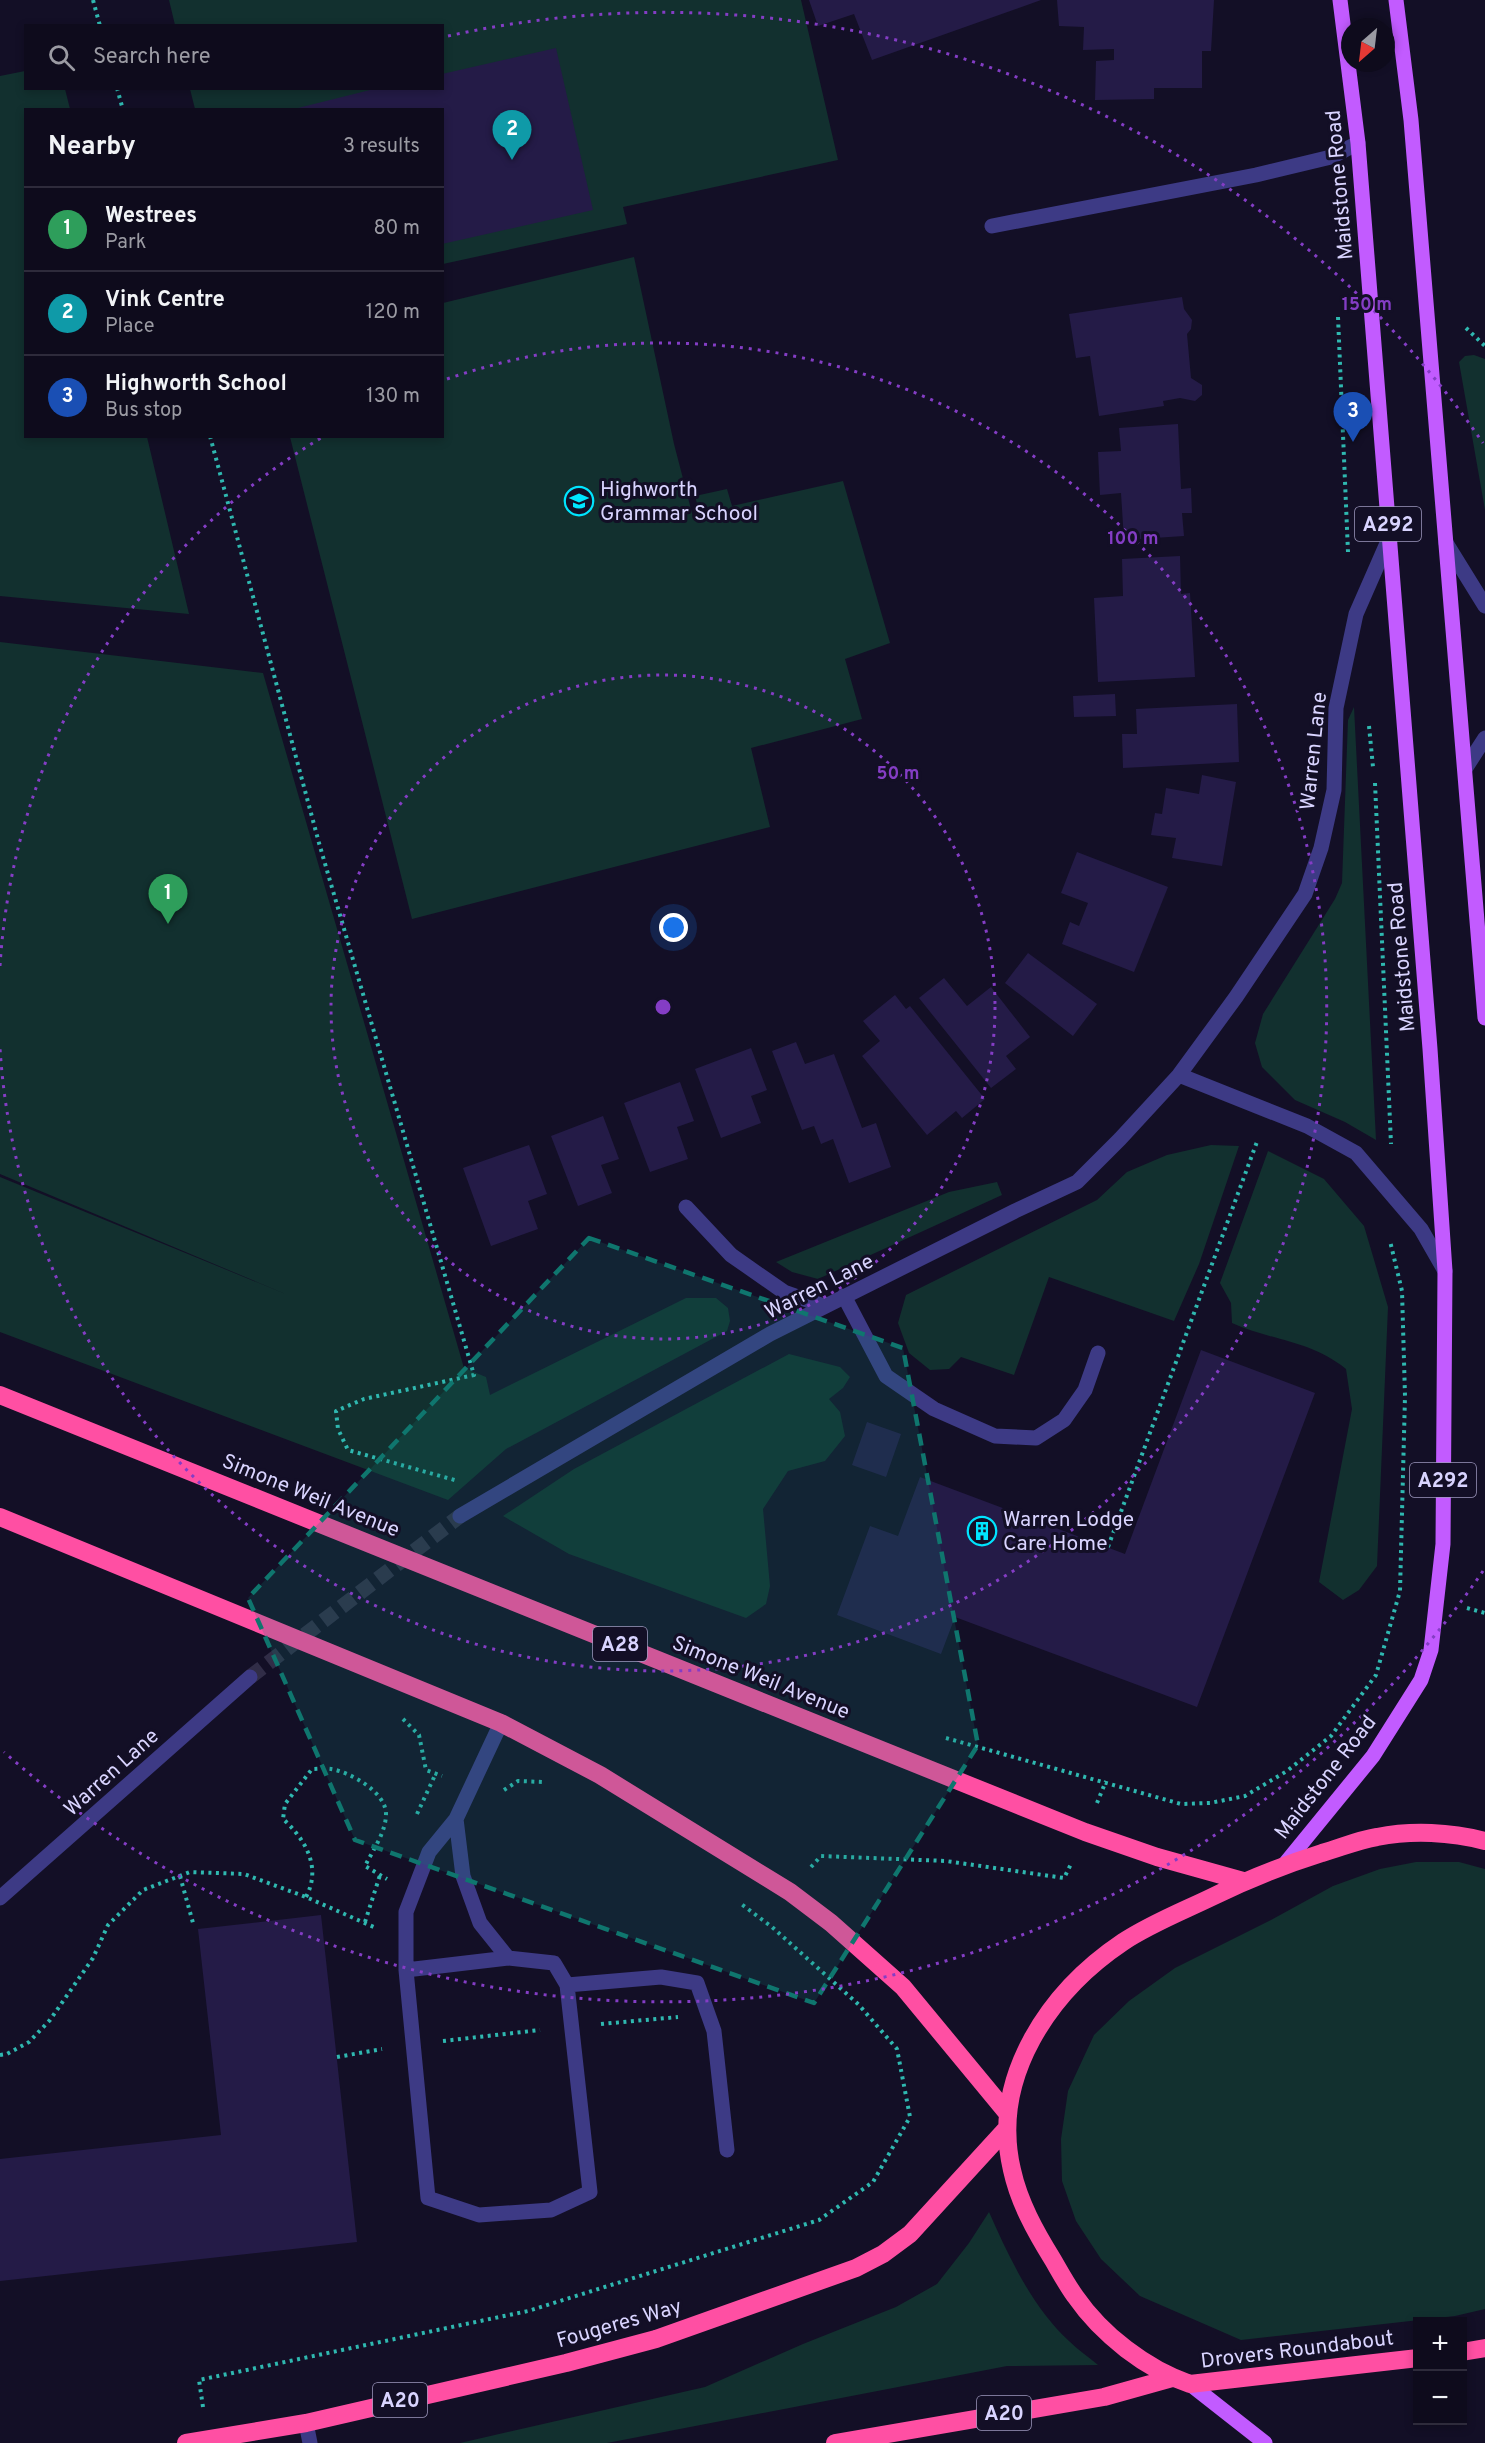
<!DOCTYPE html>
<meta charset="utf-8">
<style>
:root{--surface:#0e0b1c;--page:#1c1929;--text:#f1f3f6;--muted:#9b9ba3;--line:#2e2b3b;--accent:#d93025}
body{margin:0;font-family:Overpass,sans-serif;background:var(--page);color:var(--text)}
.controls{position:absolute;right:18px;bottom:18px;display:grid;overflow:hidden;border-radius:0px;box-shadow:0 3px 9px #0003}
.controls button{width:54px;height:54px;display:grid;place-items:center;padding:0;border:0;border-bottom:2px solid var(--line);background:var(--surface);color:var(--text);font:30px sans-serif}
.compass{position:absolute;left:1341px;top:18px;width:54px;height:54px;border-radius:50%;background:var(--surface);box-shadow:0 3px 9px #0003;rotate:208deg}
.you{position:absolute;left:674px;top:928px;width:21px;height:21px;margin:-15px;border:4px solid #fff;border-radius:50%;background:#1a73e8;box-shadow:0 0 0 9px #1a73e833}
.badge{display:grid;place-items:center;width:39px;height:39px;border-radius:50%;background:var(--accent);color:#fff;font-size:20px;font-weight:700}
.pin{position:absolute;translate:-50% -50px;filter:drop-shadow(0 2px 3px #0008)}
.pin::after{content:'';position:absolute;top:32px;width:21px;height:18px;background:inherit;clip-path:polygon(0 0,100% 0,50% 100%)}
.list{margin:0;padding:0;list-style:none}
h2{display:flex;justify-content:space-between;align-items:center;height:78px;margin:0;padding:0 24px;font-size:26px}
h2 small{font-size:20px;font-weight:400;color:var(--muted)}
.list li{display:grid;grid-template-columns:39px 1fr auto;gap:18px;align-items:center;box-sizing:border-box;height:84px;padding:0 24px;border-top:2px solid var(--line)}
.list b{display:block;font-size:22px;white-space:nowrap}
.list p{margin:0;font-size:20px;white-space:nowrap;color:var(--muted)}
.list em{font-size:20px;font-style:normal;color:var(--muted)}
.icon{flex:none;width:33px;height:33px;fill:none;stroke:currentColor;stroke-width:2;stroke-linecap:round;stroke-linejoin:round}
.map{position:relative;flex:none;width:1485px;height:2443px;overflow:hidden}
.search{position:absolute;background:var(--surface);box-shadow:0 3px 9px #0003;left:24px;top:24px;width:420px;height:66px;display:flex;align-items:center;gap:15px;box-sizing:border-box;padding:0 21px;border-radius:0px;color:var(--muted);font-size:22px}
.panel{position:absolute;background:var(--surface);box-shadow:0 3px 9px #0003;left:24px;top:108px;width:420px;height:330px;border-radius:0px}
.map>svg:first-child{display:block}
.green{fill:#12302f}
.building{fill:#241b47}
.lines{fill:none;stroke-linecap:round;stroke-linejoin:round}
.minor-tunnel{stroke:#312d47;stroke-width:15;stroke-dasharray:15 8;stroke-linecap:butt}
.path{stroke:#2fb8b0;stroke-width:4;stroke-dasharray:3 4.5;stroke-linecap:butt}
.minor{stroke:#3d3a85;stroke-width:15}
.major{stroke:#c25bff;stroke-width:15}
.highway{stroke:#ff4fa3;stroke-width:18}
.marked{fill:#0f766e;fill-opacity:0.2;stroke:#0f766e;stroke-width:4.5;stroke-dasharray:12 8;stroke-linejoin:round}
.ring{fill:none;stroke:#843dc5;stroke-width:3;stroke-dasharray:3 6}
.labels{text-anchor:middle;stroke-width:6;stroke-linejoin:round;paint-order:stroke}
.shield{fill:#130f26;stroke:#9e99be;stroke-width:1.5}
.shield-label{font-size:20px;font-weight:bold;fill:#d9d4ff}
.street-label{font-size:21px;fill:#d9d4ff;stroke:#130f26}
.poi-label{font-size:21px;fill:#d9d4ff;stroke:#130f26;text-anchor:start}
.centre{fill:#843dc5;stroke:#130f26;stroke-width:3}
.ring-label{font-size:18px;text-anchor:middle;font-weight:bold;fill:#843dc5;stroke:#130f26;stroke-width:6;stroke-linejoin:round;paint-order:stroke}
</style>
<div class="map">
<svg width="1485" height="2443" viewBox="0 0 1485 2443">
<rect width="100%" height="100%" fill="#130f26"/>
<path class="green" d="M169 0H801L838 160 623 207 627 224 443 264 442 110 195 109 190 89 442 88V26L175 25Z
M25 71 26 88 65 89 70 109 26 110V436L147 437 189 614 0 596V76Z
M634 257 674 444 693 517 700 515 695 496 727 489 732 506 843 481 890 643 845 659 862 719 751 748 770 827 412 919 290 437 442 436 443 303Z
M1474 355 1485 359V510L1459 362 1465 356Z
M0 642 263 673 464 1368 486 1377 490 1395 686 1298H716L728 1308 730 1321 727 1331 506 1449 448 1500 0 1332V1177L288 1295 0 1174Z
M1354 707 1376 1140 1345 1122 1295 1100 1262 1067 1255 1043 1263 1014 1335 899 1342 883 1348 720Z
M1211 1145 1239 1146 1199 1264 1174 1321 1049 1277 1014 1375 961 1357 949 1369 930 1370 909 1353 898 1323 906 1295 1097 1200 1127 1172 1167 1155Z
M1268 1151 1324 1179 1364 1226 1388 1307 1377 1566 1359 1590 1343 1600 1319 1582 1352 1409 1346 1369C1310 1340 1272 1341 1232 1323L1231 1303 1220 1283Z
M997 1182 1002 1195 818 1279 792 1272 776 1262 949 1192Z
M789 1354 840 1367 850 1377 843 1388 829 1399 840 1412 845 1436 825 1461 788 1471 763 1509 770 1586 766 1604 746 1618 569 1554 503 1516 574 1469Z
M1416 1862H1459L1485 1869V2309L1455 2316 1241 2340 1140 2296 1101 2259 1076 2221 1062 2181 1061 2139 1068 2091 1094 2035 1129 2001 1175 1968 1271 1920 1333 1886 1380 1869Z
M989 2212C1009 2257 1032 2307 1069 2341 1078 2350 1089 2357 1098 2365L1007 2366 607 2443H460L705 2387 803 2344 896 2307 937 2284 969 2243Z"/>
<path class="building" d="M809 0H1041L872 60 854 14 818 26Z
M1057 0H1214L1211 51H1202V88H1154V99L1095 100 1096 61 1114 60V49L1083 50 1084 27 1059 26Z
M556 48 593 210 442 244V110H290L378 88H442V74Z
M1182 297 1184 309 1192 320 1191 329 1187 334 1191 378 1202 385V395L1195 401 1180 398 1163 401 1164 406 1099 416 1090 356 1076 358 1069 314Z
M1178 424 1181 489 1191 488 1192 513H1182L1184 536 1124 540 1121 493 1100 495 1098 452 1121 451 1119 428Z
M1180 556 1181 594 1190 593 1195 677 1098 682 1094 598 1123 596 1122 559Z
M1115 694 1116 716 1074 717 1073 696Z
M1237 704 1239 762 1123 768 1122 734H1137L1136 709Z
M1202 775 1236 782 1222 866 1172 858 1176 838 1151 835 1155 813 1162 814 1166 788 1199 794Z
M1077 852 1168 887 1134 972 1062 944 1070 922 1079 926 1088 903 1061 893Z
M1028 953 1097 1004 1073 1036 1005 983Z
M944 978 967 1006 991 987 1030 1037 1006 1056 1016 1069 991 1088 919 998Z
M895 995 906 1009 910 1006 985 1099 962 1118 956 1111 927 1135 862 1056 880 1041 863 1021Z
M796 1042 805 1064 834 1054 862 1128 876 1123 891 1167 849 1183 833 1139 821 1144 814 1126 802 1130 772 1051Z
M751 1048 767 1090 751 1096 761 1123 721 1138 695 1069Z
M680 1082 694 1121 677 1127 688 1159 650 1172 624 1103Z
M603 1116 619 1159 601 1165 612 1193 578 1206 551 1136Z
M529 1145 547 1194 528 1201 538 1229 491 1246 463 1168Z
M1201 1350 1315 1393 1197 1707 955 1617 941 1654 837 1615 870 1526 898 1536 920 1477 1125 1554Z
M867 1422 901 1434 886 1477 852 1465Z
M321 1915 357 2242 0 2281V2159L221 2135 198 1929Z"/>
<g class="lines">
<path class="minor-tunnel" d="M250 1677 460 1516"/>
<path class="path" d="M93 0 100 26
M117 88 123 110
M1338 317 1348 552
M1466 328 1485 346
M210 436 319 843 474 1375 364 1399 336 1411 338 1429 348 1450 458 1481
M1369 726 1373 767
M1375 783 1391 1144
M1108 1547 1258 1139
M1467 1608 1485 1613
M403 1719 419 1735 426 1770 442 1776
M946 1738 1181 1804 1210 1803 1245 1796 1287 1771 1331 1736 1376 1675 1400 1591 1405 1396 1402 1291 1390 1241
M504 1790 518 1781 542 1782
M1097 1803 1106 1781
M417 1814 436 1773
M811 1867 821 1856 946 1861 1064 1878 1072 1862
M180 1876 193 1923
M306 1897C322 1867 305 1839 283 1819L285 1804 312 1769C318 1769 325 1768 331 1769 350 1772 386 1792 386 1814 386 1832 373 1850 365 1866L387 1879
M365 1922 380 1875
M601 2024 678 2017
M443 2041 540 2030
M0 2055 7 2054 29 2042 50 2020 93 1958 108 1925 143 1890 190 1872 244 1874 306 1897 376 1928
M337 2057 382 2049
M203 2407 199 2380 528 2311 819 2220 873 2182 910 2117 897 2049 859 2005 772 1927 740 1903"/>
<path class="minor" d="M992 226 1256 175 1331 157 1358 143
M1446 543 1485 606
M1465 769 1485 738
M1179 1075 1307 1126 1356 1153 1421 1229 1445 1271
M686 1207 731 1255 784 1292 824 1306
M844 1296 886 1376 934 1409 995 1436 1036 1438 1064 1420 1085 1390 1098 1353
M460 1516 770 1334 1015 1211 1077 1182 1120 1139 1179 1075 1236 997 1305 894 1321 848 1334 790 1336 708 1356 614 1388 541
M456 1819 463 1876 480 1923 508 1958
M0 1898 250 1677
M406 1970 508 1958 554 1963 567 1985 590 2192 551 2210 479 2215 428 2198 406 1970V1912L429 1852 456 1819 501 1723
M567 1985 661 1977 697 1983 714 2031 727 2150
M306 2423 310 2443"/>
<path class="major" d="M1396 0 1411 120 1485 1018
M1284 1865 1373 1756 1421 1680 1431 1650 1443 1544 1445 1271 1430 1049 1358 143 1340 0
M1190 2384 1265 2443"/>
<path class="highway" d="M0 1395 1085 1832 1157 1857 1243 1881
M0 1517 501 1723 600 1775 790 1892 831 1923 903 1987 1008 2114
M1462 2352 1485 2348
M1418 2358 1190 2384C1146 2369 1102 2335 1075 2296 1067 2285 1060 2272 1053 2260 1035 2231 1019 2202 1012 2170 990 2077 1050 1991 1123 1942 1150 1924 1183 1911 1212 1897 1248 1879 1284 1865 1322 1853 1340 1848 1358 1840 1377 1837 1412 1830 1451 1832 1485 1841
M186 2443 306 2423 566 2363 656 2339 856 2268 883 2254 910 2234 1007 2128
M835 2443 1104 2397 1172 2378"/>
</g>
<path class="marked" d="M589 1238 903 1348 978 1745 814 2003 355 1840 248 1598Z"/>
<g class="ring">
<circle cx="663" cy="1007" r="332"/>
<path d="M0 966A664 664 0 0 1 321 438M447 379A664 664 0 1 1 0 1048"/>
<path d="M1483 1571A995 995 0 0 1 4 1752M448 36A995 995 0 0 1 1483 443"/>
</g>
<defs>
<g id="school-ring" transform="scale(1.5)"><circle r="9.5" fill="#130f26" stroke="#00e5ff" stroke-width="1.5"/><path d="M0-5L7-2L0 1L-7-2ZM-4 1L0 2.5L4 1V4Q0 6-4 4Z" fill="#00e5ff"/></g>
<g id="building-ring" transform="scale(1.5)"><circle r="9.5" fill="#130f26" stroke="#00e5ff" stroke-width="1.5"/><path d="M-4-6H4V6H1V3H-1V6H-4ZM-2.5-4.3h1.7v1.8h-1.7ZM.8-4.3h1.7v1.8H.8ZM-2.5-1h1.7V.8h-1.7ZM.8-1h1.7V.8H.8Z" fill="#00e5ff"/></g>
</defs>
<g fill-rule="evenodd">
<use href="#school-ring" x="579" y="501"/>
<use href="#building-ring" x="982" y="1531"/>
</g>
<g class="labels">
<g class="shield">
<rect x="1355" y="507" width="66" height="34" rx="4.5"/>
<rect x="1410" y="1463" width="66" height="34" rx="4.5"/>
<rect x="593" y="1627" width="54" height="34" rx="4.5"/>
<rect x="373" y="2383" width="54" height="34" rx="4.5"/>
<rect x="977" y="2396" width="54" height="34" rx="4.5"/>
</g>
<g class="shield-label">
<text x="1388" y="531">A292</text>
<text x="1443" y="1487">A292</text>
<text x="620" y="1651">A28</text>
<text x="400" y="2407">A20</text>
<text x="1004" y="2420">A20</text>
</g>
<g class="street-label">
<text transform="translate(1339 185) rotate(-95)" y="7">Maidstone Road</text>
<text transform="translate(1313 751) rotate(-84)" y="7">Warren Lane</text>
<text transform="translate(1401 957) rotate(-95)" y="7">Maidstone Road</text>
<text transform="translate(819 1286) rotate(-27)" y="7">Warren Lane</text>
<text transform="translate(311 1495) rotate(22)" y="7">Simone Weil Avenue</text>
<text transform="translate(761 1677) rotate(22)" y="7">Simone Weil Avenue</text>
<text transform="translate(111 1772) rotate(-42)" y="7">Warren Lane</text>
<text transform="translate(1325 1777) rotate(-52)" y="7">Maidstone Road</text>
<text transform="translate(619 2323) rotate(-16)" y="7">Fougeres Way</text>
<text transform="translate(1297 2349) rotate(-7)" y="7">Drovers Roundabout</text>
</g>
<g class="poi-label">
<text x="600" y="496">Highworth<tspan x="600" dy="24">Grammar School</tspan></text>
<text x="1003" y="1526">Warren Lodge<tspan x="1003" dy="24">Care Home</tspan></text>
</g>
</g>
<circle cx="663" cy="1007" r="9" class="centre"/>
<g class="ring-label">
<text x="1367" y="310">150 m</text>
<text x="1133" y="544">100 m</text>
<text x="898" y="779">50 m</text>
</g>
</svg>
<div class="controls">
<button>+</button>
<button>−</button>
</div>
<svg class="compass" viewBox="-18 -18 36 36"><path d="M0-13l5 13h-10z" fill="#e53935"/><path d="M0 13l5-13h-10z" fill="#9b9ba3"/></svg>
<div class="you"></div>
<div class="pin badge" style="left:168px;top:924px;background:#2e9e5b">1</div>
<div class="pin badge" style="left:512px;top:160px;background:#0f9aa8">2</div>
<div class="pin badge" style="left:1353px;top:442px;background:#1a4fb4">3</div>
<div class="search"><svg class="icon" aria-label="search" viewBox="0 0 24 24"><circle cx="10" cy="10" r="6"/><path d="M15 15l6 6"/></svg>Search here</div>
<section class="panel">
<h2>Nearby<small>3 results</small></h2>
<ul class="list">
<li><span class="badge" style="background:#2e9e5b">1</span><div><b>Westrees</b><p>Park</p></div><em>80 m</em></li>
<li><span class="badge" style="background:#0f9aa8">2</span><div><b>Vink Centre</b><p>Place</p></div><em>120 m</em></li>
<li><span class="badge" style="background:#1a4fb4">3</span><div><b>Highworth School</b><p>Bus stop</p></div><em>130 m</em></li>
</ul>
</section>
</div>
